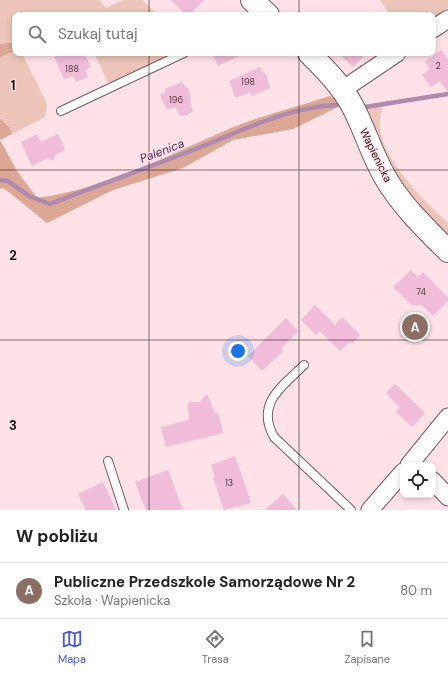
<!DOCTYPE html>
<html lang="pl">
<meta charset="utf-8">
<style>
:root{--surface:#fff;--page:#f2f2f2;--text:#202124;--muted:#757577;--line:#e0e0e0;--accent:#4a58ce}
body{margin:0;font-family:"DM Sans",sans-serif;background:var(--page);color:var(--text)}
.controls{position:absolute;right:12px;bottom:12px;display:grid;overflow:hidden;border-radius:8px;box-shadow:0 2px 6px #0003}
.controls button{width:36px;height:36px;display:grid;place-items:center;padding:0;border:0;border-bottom:1px solid var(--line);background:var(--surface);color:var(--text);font:20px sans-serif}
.you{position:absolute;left:238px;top:351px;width:14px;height:14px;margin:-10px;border:3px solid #fff;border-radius:50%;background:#1a73e8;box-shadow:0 0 0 6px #1a73e833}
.badge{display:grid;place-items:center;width:26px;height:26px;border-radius:50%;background:var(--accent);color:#fff;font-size:13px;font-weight:700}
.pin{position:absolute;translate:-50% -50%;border:2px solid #fff;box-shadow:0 1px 4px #0006}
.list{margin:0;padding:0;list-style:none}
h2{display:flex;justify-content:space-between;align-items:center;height:52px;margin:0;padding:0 16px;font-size:17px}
h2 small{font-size:13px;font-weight:400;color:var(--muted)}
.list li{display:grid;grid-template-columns:26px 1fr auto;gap:12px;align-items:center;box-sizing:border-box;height:56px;padding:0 16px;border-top:1px solid var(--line)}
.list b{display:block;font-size:15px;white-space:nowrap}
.list p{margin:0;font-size:13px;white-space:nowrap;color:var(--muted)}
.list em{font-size:13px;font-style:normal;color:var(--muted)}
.icon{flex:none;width:22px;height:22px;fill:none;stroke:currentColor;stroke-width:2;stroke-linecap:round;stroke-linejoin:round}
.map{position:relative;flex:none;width:448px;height:510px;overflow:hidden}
.search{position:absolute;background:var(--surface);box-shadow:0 2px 6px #0003;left:12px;right:12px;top:12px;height:44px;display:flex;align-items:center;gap:10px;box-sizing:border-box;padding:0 14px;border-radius:8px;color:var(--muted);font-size:15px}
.sheet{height:108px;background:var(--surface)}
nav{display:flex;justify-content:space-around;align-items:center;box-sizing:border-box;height:56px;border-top:1px solid var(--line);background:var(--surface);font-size:11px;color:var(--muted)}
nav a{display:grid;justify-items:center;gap:2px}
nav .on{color:var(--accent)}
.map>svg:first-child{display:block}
.green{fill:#ecc5b8}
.forest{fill:#dca794}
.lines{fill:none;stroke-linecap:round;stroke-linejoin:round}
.stream{stroke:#b08aae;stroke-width:4.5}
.building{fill:#f0bcd7}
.lane-casing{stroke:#775a60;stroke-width:10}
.street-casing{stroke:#775a60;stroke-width:19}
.secondary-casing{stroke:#775a60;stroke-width:24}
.lane{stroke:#fff;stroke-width:8}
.street{stroke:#fff;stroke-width:17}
.secondary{stroke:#fff;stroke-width:22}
.grid{fill:none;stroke:#1b0f12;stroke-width:1;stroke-opacity:0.55}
.labels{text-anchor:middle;stroke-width:3;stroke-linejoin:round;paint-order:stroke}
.number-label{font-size:9px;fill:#503a43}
.street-label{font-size:11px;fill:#1b0f12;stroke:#fee2e8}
.water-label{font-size:12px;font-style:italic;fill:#5a2a5a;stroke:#fee2e8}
.grid-label{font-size:13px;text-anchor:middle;font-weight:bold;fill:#1b0f12;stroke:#fee2e8;stroke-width:3;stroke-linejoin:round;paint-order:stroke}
</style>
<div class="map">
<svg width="448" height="510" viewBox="0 0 448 510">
<rect width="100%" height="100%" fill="#fee2e8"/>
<path class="green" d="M0 0H99L106 8 123 0H142L158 15H15V42L0 44Z
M380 0H448V9L433 20V15H390Z
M15 51V53H22L47 104 45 117 12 134 10 128 0 117V57Z
M94 53H164L165 55 162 59 112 82H108Z
M360 95 367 107 384 105C363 143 423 200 448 223V241L405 195 357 97Z"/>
<path class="forest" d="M15 42V51L0 57V44Z
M330 96 335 99 340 106 293 129 233 140 183 168 113 190 47 223 5 189 0 188V118L10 128 12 134 0 140 17 171 37 198C106 189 168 155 231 128 263 115 297 107 330 96Z"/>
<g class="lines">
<path class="stream" d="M365 107 448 94
M0 180 8 181 29 196 50 204C101 184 153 166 203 146 246 129 289 107 336 105"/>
</g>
<path class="building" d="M171 0H204L189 15H186Z
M441 50 448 59V92L440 81 431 87 422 75 430 69 425 62Z
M63 53H84L91 67 85 70 88 77 76 82 73 76 64 79 54 57Z
M212 53H246L218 66Z
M339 53H367L353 67Z
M260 67 263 73 266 74 270 88 252 96 250 92 236 98 229 81Z
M182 82 185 87 189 89 191 106 193 111 187 115 180 116 175 107 167 110 160 95 166 92 165 89Z
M37 134 41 142 58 134 65 150 55 155 53 161 48 158 32 166 21 142Z
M411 270 418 277 423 272 448 298V301L433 316 422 305 413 306 393 287Z
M315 305 335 325 342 317 360 335 352 344 350 342 340 351 320 331 316 335 301 320Z
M286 318 298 331 281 349 283 351 262 371 248 356Z
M395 384 425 413 412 427 396 412 400 408 386 393Z
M207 394 215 414 218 413 223 433 166 447 161 427 189 420 188 405 190 402H200Z
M235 456 251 503 224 510 213 478 215 477 211 465Z
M168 470 183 510H146L135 482Z
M103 482 116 510H86L78 494Z
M283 494 297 510H265Z"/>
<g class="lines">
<g class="lane-casing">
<path id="lane" d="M61 111 184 53
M304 365C283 386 255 403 274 437L351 510
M108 461 124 510"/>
</g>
<g class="street-casing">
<path id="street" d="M433 29 448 19
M342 90 397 53
M409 465 448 417
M433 481 448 497
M370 510 403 472"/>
</g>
<g class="secondary-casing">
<path id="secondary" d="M252 0 268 15
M309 53C325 69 342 86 353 107 365 130 372 155 385 177 401 205 425 228 448 251"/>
</g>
<use href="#lane" class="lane"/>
<use href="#street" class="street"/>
<use href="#secondary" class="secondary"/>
</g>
<path class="grid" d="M149 0V15M299 0V15M149 53V510M299 53V510M0 170H448M0 340H448"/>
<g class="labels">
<g class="number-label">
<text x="438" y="69">2</text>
<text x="72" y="72">188</text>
<text x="248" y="85">198</text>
<text x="176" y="103">196</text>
<text x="421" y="295">74</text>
<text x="229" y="486">13</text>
</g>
<g class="street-label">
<text transform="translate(376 155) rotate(64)" y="4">Wapienicka</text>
</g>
<g class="water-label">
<text transform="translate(162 151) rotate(-21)" y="4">Palenica</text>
</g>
</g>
<g class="grid-label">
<text x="13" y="90">1</text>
<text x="13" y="260">2</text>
<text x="13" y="430">3</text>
</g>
</svg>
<div class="controls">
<button><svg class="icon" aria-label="locate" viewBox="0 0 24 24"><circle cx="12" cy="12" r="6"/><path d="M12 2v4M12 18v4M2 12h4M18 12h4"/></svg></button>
</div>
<div class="you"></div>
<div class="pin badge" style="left:415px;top:327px;background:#8d6e63">A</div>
<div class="search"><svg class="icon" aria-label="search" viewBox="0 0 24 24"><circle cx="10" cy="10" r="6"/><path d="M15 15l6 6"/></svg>Szukaj tutaj</div>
</div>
<section class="sheet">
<h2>W pobliżu<small></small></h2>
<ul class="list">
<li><span class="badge" style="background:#8d6e63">A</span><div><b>Publiczne Przedszkole Samorządowe Nr 2</b><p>Szkoła · Wapienicka</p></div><em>80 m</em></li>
</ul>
</section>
<nav>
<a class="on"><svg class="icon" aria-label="map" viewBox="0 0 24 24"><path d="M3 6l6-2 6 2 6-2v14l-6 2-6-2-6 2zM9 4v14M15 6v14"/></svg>Mapa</a>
<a><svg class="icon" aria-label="directions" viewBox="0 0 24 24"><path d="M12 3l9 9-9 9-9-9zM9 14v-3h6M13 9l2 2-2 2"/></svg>Trasa</a>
<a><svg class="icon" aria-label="saved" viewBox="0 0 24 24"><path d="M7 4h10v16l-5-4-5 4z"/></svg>Zapisane</a>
</nav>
